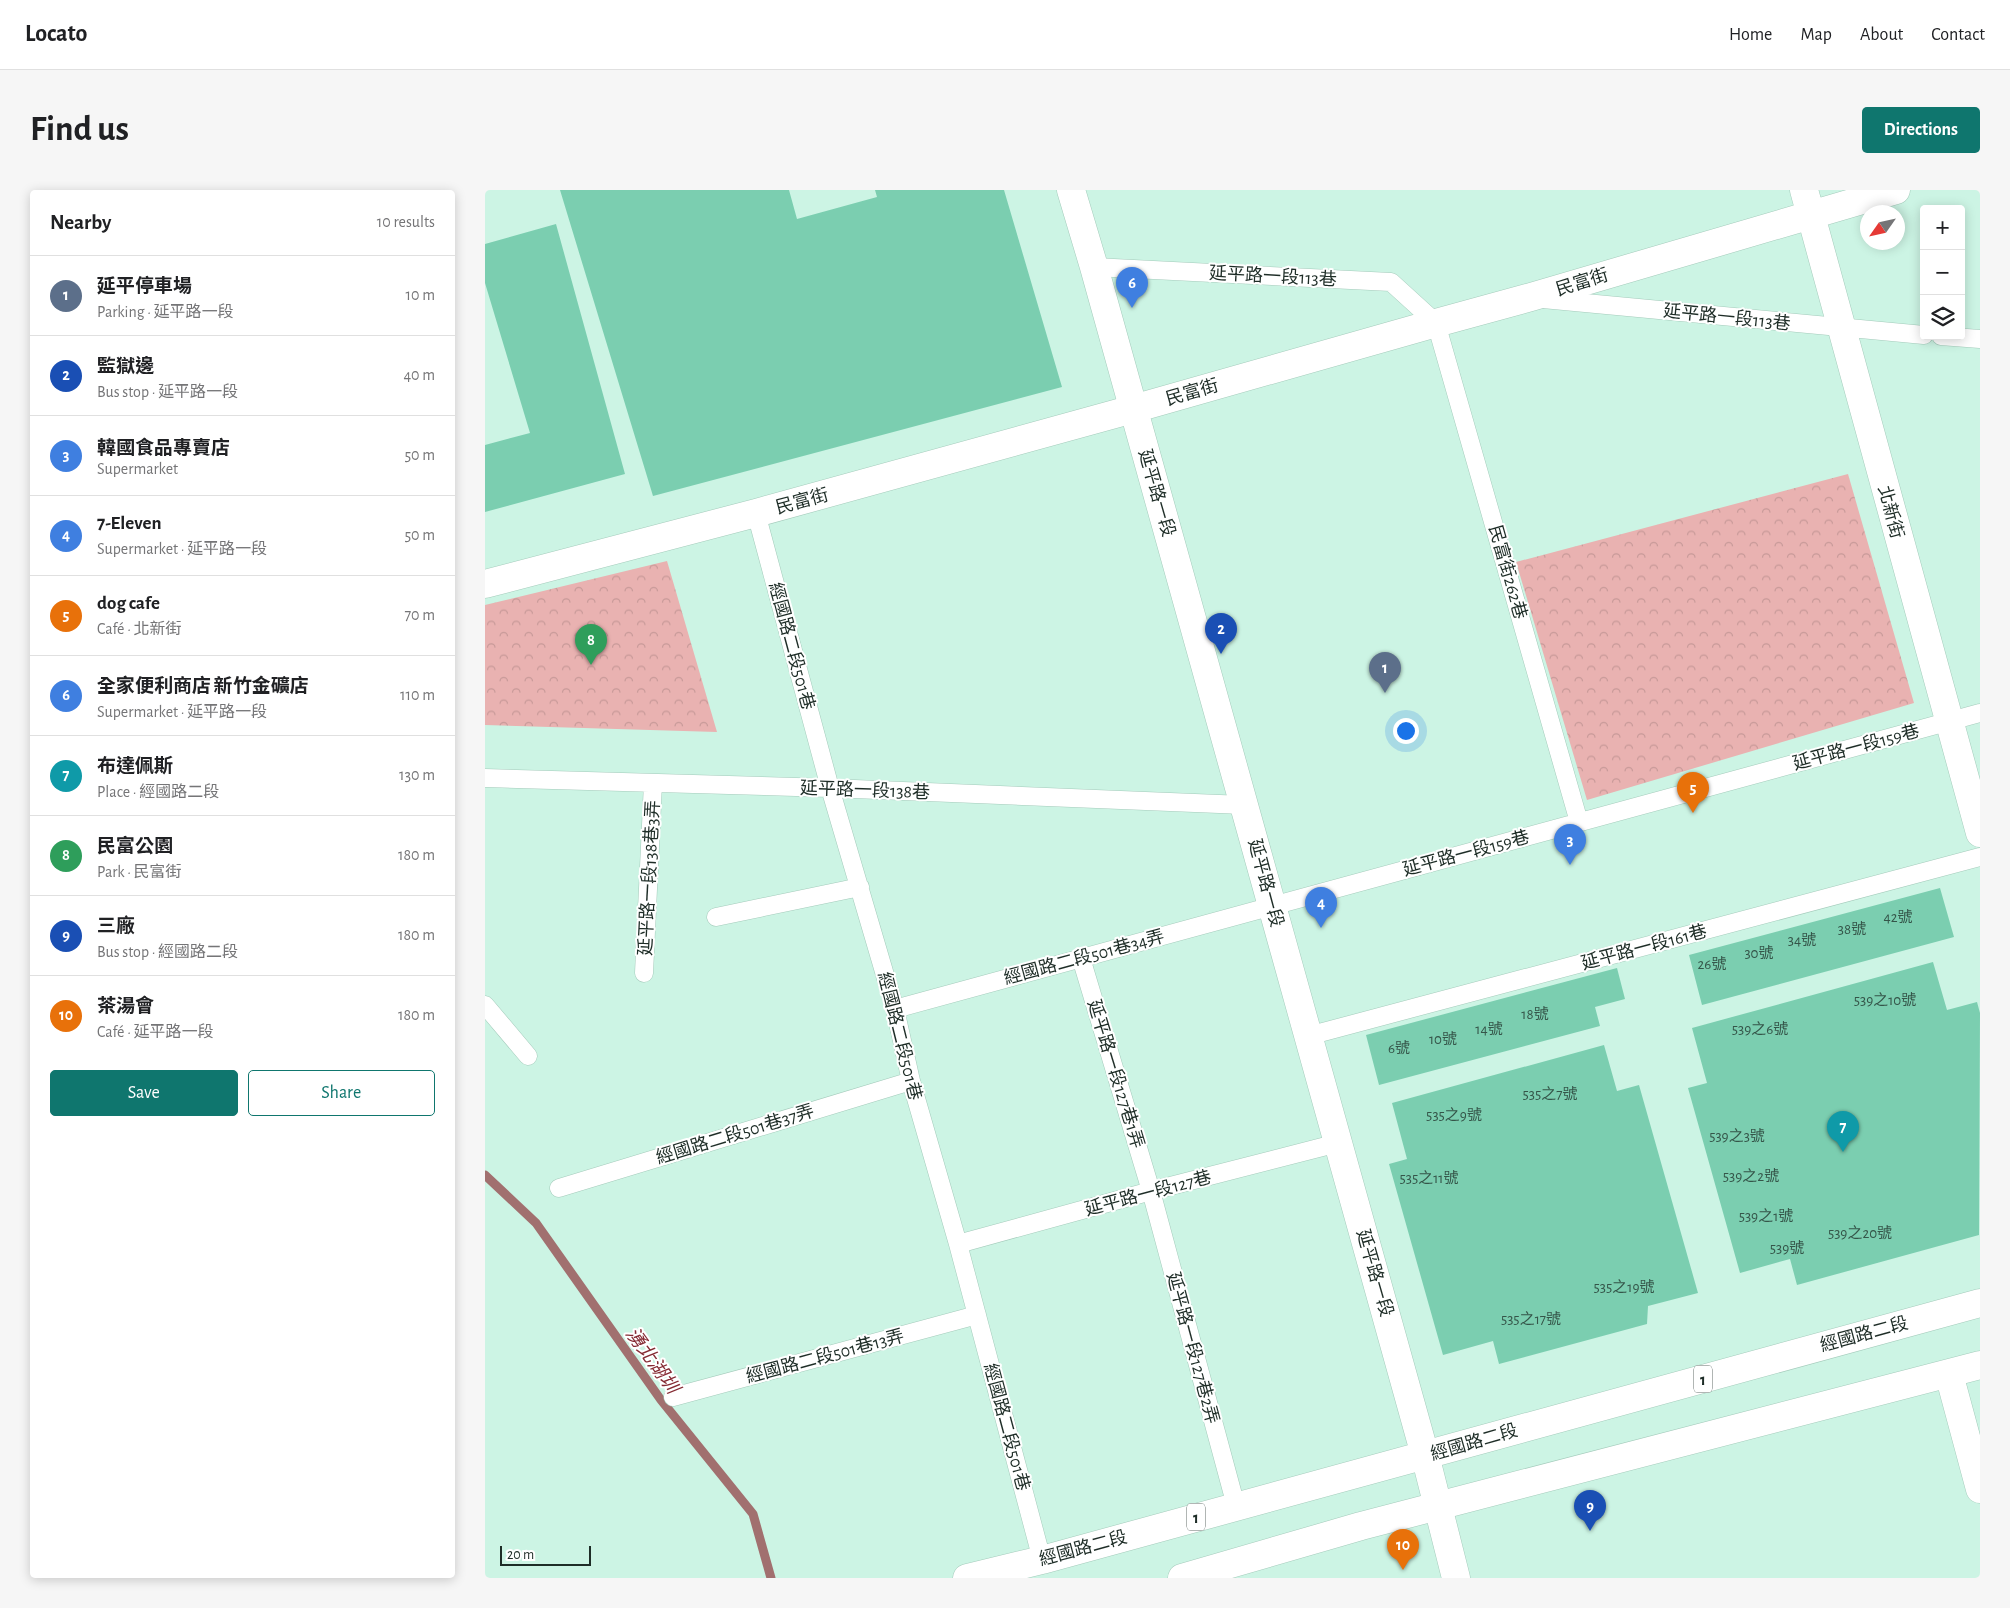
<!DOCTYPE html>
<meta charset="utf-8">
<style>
:root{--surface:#fff;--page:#f6f6f6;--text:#202124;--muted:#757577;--line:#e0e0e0;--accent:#0f766e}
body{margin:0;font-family:"Alegreya Sans","Noto Sans TC",sans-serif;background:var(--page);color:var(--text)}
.controls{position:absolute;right:15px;top:15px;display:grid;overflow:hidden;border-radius:5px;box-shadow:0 2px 12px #0003}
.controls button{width:45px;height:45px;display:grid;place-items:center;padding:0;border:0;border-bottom:1px solid var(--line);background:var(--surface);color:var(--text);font:25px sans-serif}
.compass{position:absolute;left:1375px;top:15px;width:45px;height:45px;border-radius:50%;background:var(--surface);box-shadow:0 2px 12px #0003;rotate:236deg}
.scale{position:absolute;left:15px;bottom:12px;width:91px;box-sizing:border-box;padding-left:5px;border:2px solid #1e2d27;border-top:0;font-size:14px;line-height:18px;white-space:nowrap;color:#1e2d27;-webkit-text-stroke:4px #fff;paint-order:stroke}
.you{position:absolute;left:920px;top:540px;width:18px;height:18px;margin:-12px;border:4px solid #fff;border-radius:50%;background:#1a73e8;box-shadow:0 0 0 8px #1a73e833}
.badge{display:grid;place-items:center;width:32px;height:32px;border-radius:50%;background:var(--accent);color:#fff;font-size:16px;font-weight:700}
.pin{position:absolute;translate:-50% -41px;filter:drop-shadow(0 1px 2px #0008)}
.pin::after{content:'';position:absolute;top:26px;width:18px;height:15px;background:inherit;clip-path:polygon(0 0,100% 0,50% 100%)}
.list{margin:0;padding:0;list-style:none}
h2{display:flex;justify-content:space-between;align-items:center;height:65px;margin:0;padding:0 20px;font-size:21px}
h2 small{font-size:16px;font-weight:400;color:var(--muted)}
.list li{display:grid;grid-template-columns:32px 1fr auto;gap:15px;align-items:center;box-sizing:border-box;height:80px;padding:0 20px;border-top:1px solid var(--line)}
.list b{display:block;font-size:19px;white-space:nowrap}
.list p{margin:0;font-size:16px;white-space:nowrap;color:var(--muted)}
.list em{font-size:16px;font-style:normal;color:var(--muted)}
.actions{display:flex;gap:10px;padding:15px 20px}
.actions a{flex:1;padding:11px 0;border:1px solid var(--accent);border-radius:5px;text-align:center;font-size:18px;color:var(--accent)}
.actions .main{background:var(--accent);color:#fff}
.icon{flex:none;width:28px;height:28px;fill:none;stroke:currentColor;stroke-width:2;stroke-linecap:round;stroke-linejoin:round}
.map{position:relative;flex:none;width:1495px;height:1388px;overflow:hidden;border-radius:5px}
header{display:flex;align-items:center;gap:30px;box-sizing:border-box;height:70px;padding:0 25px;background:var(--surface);border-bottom:1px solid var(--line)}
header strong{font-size:24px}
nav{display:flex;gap:28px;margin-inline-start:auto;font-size:18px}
.intro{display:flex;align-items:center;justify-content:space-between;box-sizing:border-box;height:120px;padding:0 30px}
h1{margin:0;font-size:35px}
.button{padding:12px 22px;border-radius:5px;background:var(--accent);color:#fff;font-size:18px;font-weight:700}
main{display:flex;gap:30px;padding:0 30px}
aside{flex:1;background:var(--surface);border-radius:5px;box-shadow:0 2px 12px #0003}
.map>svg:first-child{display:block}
.park{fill:url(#park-crowns)}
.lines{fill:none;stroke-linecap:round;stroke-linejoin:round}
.stream{stroke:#a1706f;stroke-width:9}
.building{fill:#7bceb0}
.service-casing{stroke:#a4cbbb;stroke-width:19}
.minor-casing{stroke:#a4cbbb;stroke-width:29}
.tertiary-casing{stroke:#a4cbbb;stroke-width:29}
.primary-casing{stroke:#a4cbbb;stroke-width:29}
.service{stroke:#fff;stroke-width:18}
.minor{stroke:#fff;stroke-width:28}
.tertiary{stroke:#fff;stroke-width:28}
.primary{stroke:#fff;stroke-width:28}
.labels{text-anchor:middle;stroke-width:4;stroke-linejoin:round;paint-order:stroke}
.number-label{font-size:15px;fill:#355549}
.shield{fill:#fff;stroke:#626c68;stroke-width:1}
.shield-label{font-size:16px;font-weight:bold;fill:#1e2d27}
.street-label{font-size:18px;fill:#1e2d27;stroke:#fff}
.water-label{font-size:19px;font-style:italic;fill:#852b33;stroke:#fff}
</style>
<header>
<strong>Locato</strong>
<nav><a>Home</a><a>Map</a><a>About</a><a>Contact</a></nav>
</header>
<div class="intro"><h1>Find us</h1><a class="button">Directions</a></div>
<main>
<aside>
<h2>Nearby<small>10 results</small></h2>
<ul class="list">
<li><span class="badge" style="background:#5c6f8a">1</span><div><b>延平停車場</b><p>Parking · 延平路一段</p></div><em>10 m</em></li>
<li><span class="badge" style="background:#1a4fb4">2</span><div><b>監獄邊</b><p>Bus stop · 延平路一段</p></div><em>40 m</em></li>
<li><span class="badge" style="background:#3f7fe0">3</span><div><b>韓國食品專賣店</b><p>Supermarket</p></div><em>50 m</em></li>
<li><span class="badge" style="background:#3f7fe0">4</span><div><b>7-Eleven</b><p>Supermarket · 延平路一段</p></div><em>50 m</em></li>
<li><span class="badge" style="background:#e8710a">5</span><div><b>dog cafe</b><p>Café · 北新街</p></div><em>70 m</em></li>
<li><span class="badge" style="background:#3f7fe0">6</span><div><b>全家便利商店 新竹金礦店</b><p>Supermarket · 延平路一段</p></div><em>110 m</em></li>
<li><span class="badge" style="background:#0f9aa8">7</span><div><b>布達佩斯</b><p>Place · 經國路二段</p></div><em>130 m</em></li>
<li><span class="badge" style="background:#2e9e5b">8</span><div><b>民富公園</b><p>Park · 民富街</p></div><em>180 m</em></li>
<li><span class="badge" style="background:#1a4fb4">9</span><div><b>三廠</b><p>Bus stop · 經國路二段</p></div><em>180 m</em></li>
<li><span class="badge" style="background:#e8710a">10</span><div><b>茶湯會</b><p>Café · 延平路一段</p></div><em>180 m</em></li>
</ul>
<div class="actions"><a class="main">Save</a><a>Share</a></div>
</aside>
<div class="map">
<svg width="1495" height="1388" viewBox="0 0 1495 1388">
<defs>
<pattern id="park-crowns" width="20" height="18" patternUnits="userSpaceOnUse" patternTransform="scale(1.25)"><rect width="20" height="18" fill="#e9b2b1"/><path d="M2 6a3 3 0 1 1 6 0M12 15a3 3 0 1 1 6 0" fill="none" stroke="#c79998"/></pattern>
</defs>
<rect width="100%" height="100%" fill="#ccf4e4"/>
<path class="park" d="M1363 284 1429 513 1102 610 1031 372Z
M182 371 232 542 0 535V415Z"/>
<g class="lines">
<path class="stream" d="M0 985 51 1033 176 1210 268 1324 286 1388"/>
</g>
<path class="building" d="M75 0H304L312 29 392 7 390 0H519L577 197 168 306Z
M71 34 140 284 0 322V255L45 243 0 93V54Z
M1455 698 1469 747 1217 815 1204 765Z
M1448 772 1462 820 1492 812 1495 823 1494 1045 1312 1095 1305 1069 1255 1083 1203 898 1222 893 1207 838Z
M1132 778 1140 809 1110 817 1115 836 894 895 881 845Z
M1119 855 1132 901 1154 895 1213 1103 1163 1116 1162 1134 1014 1174 1008 1151 958 1165 904 974 922 969 907 913Z"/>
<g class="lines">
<g class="service-casing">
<path id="service" d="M609 77 906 92 951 133 1094 632
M1058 109 1439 145
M1456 146 1495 149
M271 323 345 598 410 819 426 891 473 1054 557 1370
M0 588 345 598 759 615
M231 727 375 697
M596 768 666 1001 751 1316
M159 783 168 593
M0 815 43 866
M410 819 1495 523
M823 846 1495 667
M74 998 426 891
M473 1054 666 1001 853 953
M188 1207 492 1125"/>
</g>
<g class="minor-casing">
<path id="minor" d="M1319 0 1495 643
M0 394 271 323 648 219 951 133 1046 107 1411 0
M1464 1184 1495 1299"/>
</g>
<g class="tertiary-casing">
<path id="tertiary" d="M586 0 609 77 940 1265 971 1388"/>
</g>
<g class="primary-casing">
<path id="primary" d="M482 1388 557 1370 1495 1113
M697 1388 876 1336 1495 1175"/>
</g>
<use href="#service" class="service"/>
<use href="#minor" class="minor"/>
<use href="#tertiary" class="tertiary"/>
<use href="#primary" class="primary"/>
</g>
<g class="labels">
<g class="number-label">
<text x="1413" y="732">42號</text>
<text x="1367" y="744">38號</text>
<text x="1317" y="755">34號</text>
<text x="1274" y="768">30號</text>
<text x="1227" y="779">26號</text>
<text x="1400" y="815">539之10號</text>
<text x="1050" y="829">18號</text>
<text x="1004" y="844">14號</text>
<text x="1275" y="844">539之6號</text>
<text x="958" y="854">10號</text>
<text x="914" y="863">6號</text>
<text x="1065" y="909">535之7號</text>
<text x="969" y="930">535之9號</text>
<text x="1252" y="951">539之3號</text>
<text x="1266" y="991">539之2號</text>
<text x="944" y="993">535之11號</text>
<text x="1281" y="1031">539之1號</text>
<text x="1375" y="1048">539之20號</text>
<text x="1302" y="1063">539號</text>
<text x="1139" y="1102">535之19號</text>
<text x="1046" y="1134">535之17號</text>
</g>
<g class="shield">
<rect x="1209" y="1175.5" width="18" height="27" rx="4"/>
<rect x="702" y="1313.5" width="18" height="27" rx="4"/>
</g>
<g class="shield-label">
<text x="1218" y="1195">1</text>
<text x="711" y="1333">1</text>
</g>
<g class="street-label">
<text transform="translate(788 86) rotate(3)" y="6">延平路一段113巷</text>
<text transform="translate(1097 92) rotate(-17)" y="6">民富街</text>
<text transform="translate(1242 127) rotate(6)" y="6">延平路一段113巷</text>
<text transform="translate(707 202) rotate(-16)" y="6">民富街</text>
<text transform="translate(672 303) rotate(74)" y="6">延平路一段</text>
<text transform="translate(317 311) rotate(-15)" y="6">民富街</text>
<text transform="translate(1406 322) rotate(75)" y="6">北新街</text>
<text transform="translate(1023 382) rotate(74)" y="6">民富街262巷</text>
<text transform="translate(307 456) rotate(75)" y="6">經國路二段501巷</text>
<text transform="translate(1371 557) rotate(-15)" y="6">延平路一段159巷</text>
<text transform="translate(380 600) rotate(2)" y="6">延平路一段138巷</text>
<text transform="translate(981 663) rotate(-15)" y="6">延平路一段159巷</text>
<text transform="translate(164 688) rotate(-87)" y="6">延平路一段138巷3弄</text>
<text transform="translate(781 693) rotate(75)" y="6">延平路一段</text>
<text transform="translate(1159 757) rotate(-15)" y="6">延平路一段161巷</text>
<text transform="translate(599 767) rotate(-15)" y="6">經國路二段501巷34弄</text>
<text transform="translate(415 846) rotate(76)" y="6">經國路二段501巷</text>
<text transform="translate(631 884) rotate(73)" y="6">延平路一段127巷1弄</text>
<text transform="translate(250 944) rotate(-17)" y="6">經國路二段501巷37弄</text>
<text transform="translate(663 1003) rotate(-15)" y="6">延平路一段127巷</text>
<text transform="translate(890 1083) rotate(74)" y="6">延平路一段</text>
<text transform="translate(1379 1144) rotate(-15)" y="6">經國路二段</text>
<text transform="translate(708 1158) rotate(75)" y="6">延平路一段127巷2弄</text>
<text transform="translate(340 1166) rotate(-15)" y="6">經國路二段501巷13弄</text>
<text transform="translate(522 1237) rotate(75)" y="6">經國路二段501巷</text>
<text transform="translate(989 1252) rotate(-16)" y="6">經國路二段</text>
<text transform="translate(598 1358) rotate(-15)" y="6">經國路二段</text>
</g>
<g class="water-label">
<text transform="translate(168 1170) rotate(54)" y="7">湧北湖圳</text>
</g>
</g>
</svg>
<div class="controls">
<button>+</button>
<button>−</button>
<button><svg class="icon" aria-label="layers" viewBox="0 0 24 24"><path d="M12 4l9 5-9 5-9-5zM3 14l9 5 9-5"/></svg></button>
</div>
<svg class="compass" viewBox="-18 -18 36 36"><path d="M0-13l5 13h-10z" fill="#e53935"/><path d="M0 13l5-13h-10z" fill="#757577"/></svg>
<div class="scale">20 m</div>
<div class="you"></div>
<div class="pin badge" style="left:900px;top:503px;background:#5c6f8a">1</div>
<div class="pin badge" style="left:736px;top:464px;background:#1a4fb4">2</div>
<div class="pin badge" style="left:1085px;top:675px;background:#3f7fe0">3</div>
<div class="pin badge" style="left:836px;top:738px;background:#3f7fe0">4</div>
<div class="pin badge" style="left:1208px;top:623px;background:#e8710a">5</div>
<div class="pin badge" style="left:647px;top:118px;background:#3f7fe0">6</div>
<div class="pin badge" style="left:1358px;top:962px;background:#0f9aa8">7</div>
<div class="pin badge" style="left:106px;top:475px;background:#2e9e5b">8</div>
<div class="pin badge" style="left:1105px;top:1341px;background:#1a4fb4">9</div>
<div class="pin badge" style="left:918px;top:1380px;background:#e8710a">10</div>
</div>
</main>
